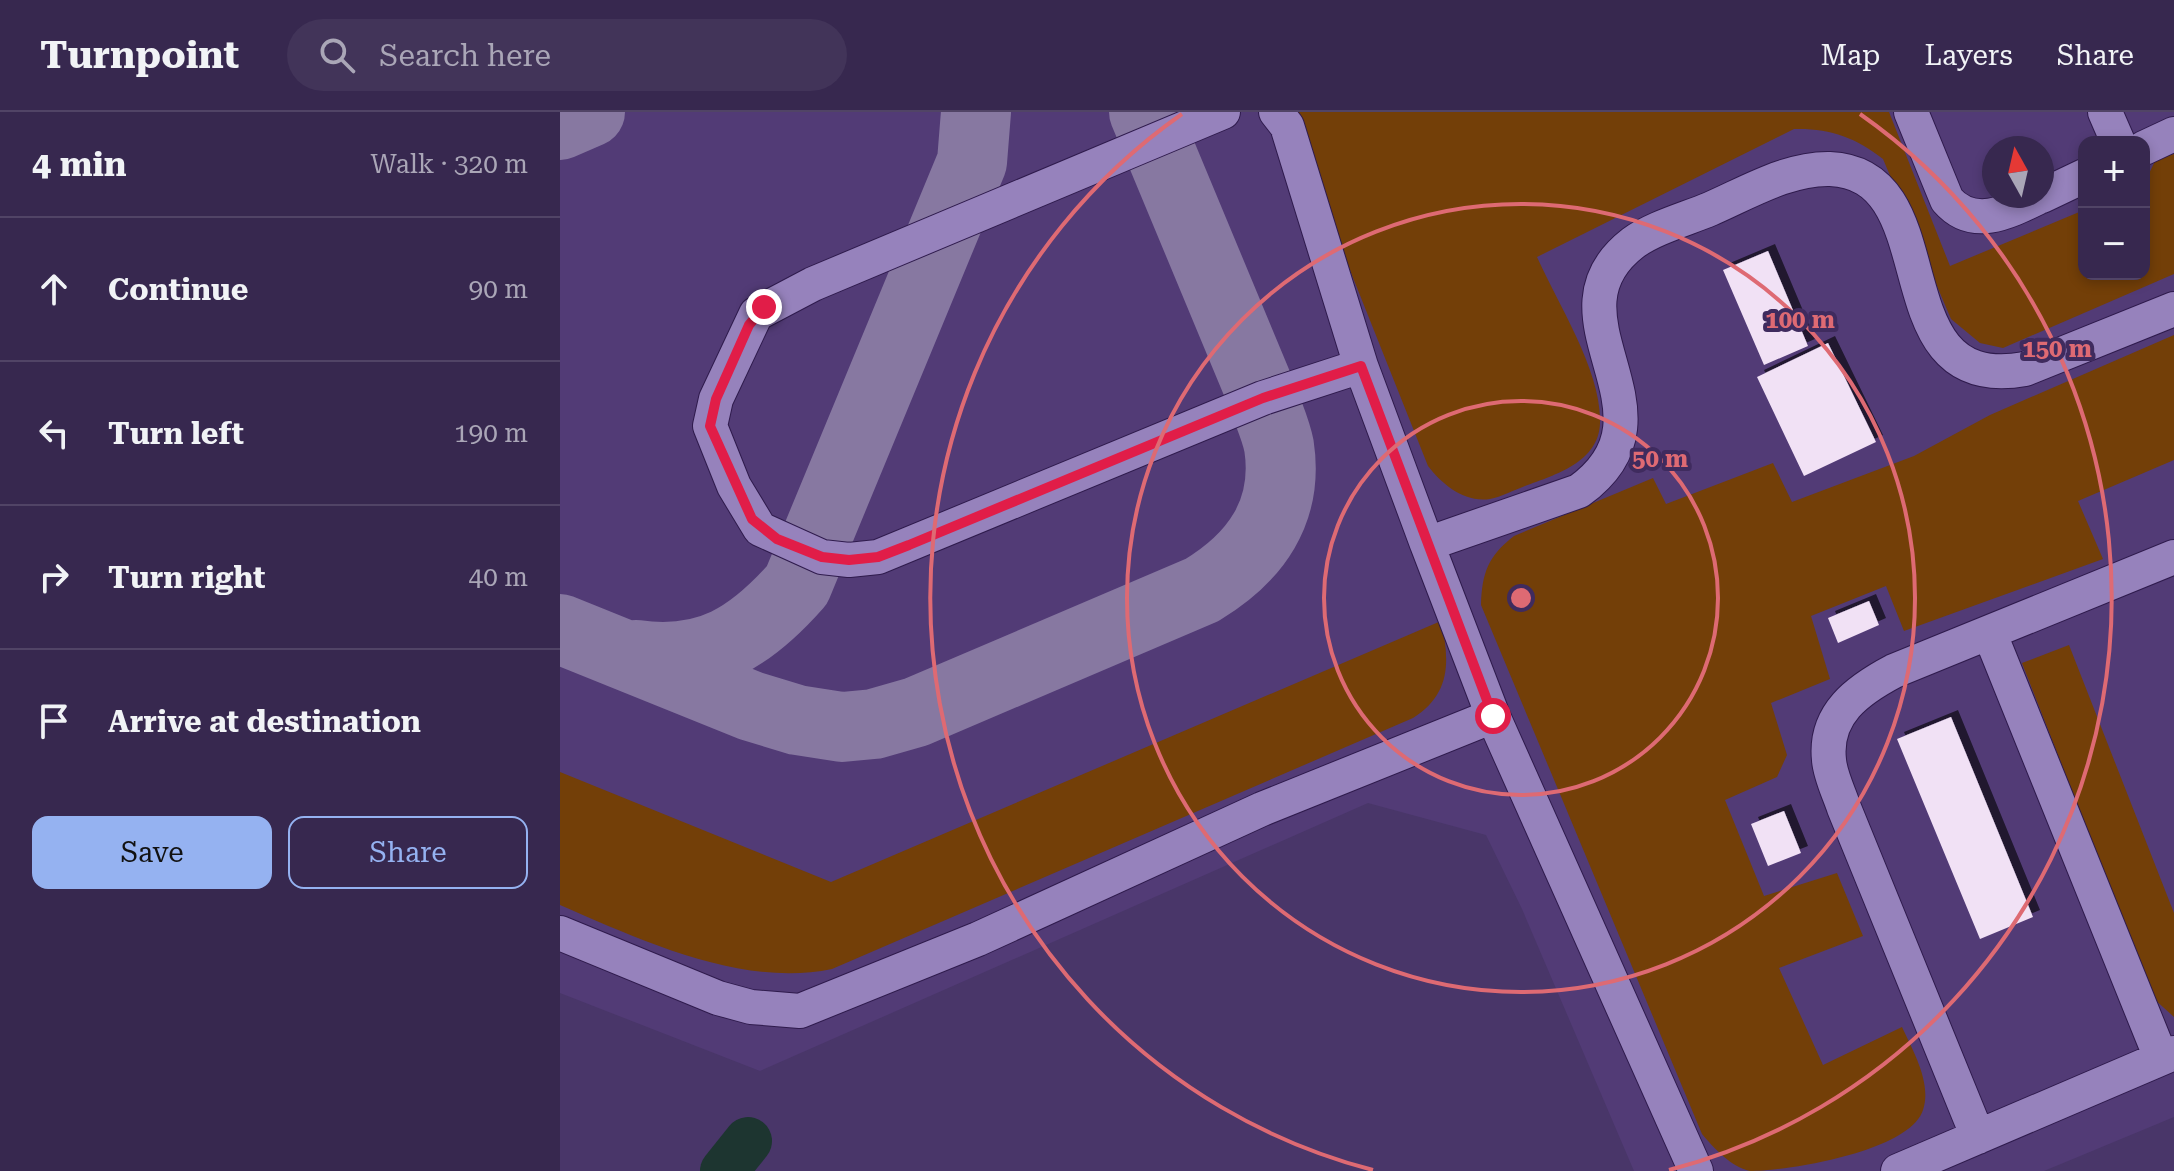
<!DOCTYPE html>
<meta charset="utf-8">
<style>
:root{--surface:#37284f;--page:#423459;--text:#f1f3f6;--muted:#aaa6b7;--line:#514466;--accent:#95b2f1}
body{margin:0;font-family:"Roboto Serif",serif;background:var(--page);color:var(--text)}
.controls{position:absolute;right:24px;top:24px;display:grid;overflow:hidden;border-radius:16px;box-shadow:0 4px 12px #0003}
.controls button{width:72px;height:72px;display:grid;place-items:center;padding:0;border:0;border-bottom:2px solid var(--line);background:var(--surface);color:var(--text);font:40px sans-serif}
.compass{position:absolute;left:1422px;top:24px;width:72px;height:72px;border-radius:50%;background:var(--surface);box-shadow:0 4px 12px #0003;rotate:352deg}
.stop{position:absolute;width:24px;height:24px;margin:-18px;border:6px solid #e11d48;border-radius:50%;background:#fff}
.stop.end{background:#e11d48;border-color:#fff;box-shadow:0 2px 8px #0008}
.list{margin:0;padding:0;list-style:none}
h2{display:flex;justify-content:space-between;align-items:center;height:104px;margin:0;padding:0 32px;font-size:34px}
h2 small{font-size:26px;font-weight:400;color:var(--muted)}
.list li{display:grid;grid-template-columns:52px 1fr auto;gap:24px;align-items:center;box-sizing:border-box;height:144px;padding:0 32px;border-top:2px solid var(--line)}
.list b{display:block;font-size:30px;white-space:nowrap}
.list em{font-size:26px;font-style:normal;color:var(--muted)}
.actions{display:flex;gap:16px;padding:24px 32px}
.actions a{flex:1;padding:18px 0;border:2px solid var(--accent);border-radius:16px;text-align:center;font-size:28px;color:var(--accent)}
.actions .main{background:var(--accent);color:#111}
.icon{flex:none;width:44px;height:44px;fill:none;stroke:currentColor;stroke-width:2;stroke-linecap:round;stroke-linejoin:round}
.map{position:relative;flex:none;width:1614px;height:1059px;overflow:hidden}
header{display:flex;align-items:center;gap:48px;box-sizing:border-box;height:112px;padding:0 40px;background:var(--surface);border-bottom:2px solid var(--line)}
header strong{font-size:38px}
nav{display:flex;gap:44px;margin-inline-start:auto;font-size:28px}
.search{width:560px;height:72px;background:var(--page);display:flex;align-items:center;gap:20px;box-sizing:border-box;padding:0 28px;border-radius:44px;color:var(--muted);font-size:30px}
main{display:flex}
aside{flex:1;background:var(--surface)}
.map>svg:first-child{display:block}
.built{fill:#523b76;fill-rule:evenodd}
.green{fill:#733f08}
.lines{fill:none;stroke-linecap:round;stroke-linejoin:round}
.river{stroke:#1d3530;stroke-width:48}
.taxiway{stroke:#8778a1;stroke-width:70}
.building{fill:#f1e1f5;filter:url(#shadow)}
.minor-casing{stroke:#2f1b4d;stroke-width:36}
.minor{stroke:#9682bc;stroke-width:34}
.route{stroke:#e11d48;stroke-width:10}
.ring{fill:none;stroke:#de6a73;stroke-width:4}
.centre{fill:#de6a73;stroke:#3f2b5e;stroke-width:4}
.ring-label{font-size:24px;text-anchor:middle;font-weight:bold;fill:#de6a73;stroke:#3f2b5e;stroke-width:8;stroke-linejoin:round;paint-order:stroke}
</style>
<header>
<strong>Turnpoint</strong>
<div class="search"><svg class="icon" aria-label="search" viewBox="0 0 24 24"><circle cx="10" cy="10" r="6"/><path d="M15 15l6 6"/></svg>Search here</div>
<nav><a>Map</a><a>Layers</a><a>Share</a></nav>
</header>
<main>
<aside>
<h2>4 min<small>Walk · 320 m</small></h2>
<ul class="list">
<li><svg class="icon" aria-label="ahead" viewBox="0 0 24 24"><path d="M12 20V5M6 11l6-6 6 6"/></svg><div><b>Continue</b></div><em>90 m</em></li>
<li><svg class="icon" aria-label="left" viewBox="0 0 24 24"><path d="M17 20v-9H6M10 6l-5 5 5 5"/></svg><div><b>Turn left</b></div><em>190 m</em></li>
<li><svg class="icon" aria-label="right" viewBox="0 0 24 24"><path d="M7 20v-9h11M14 6l5 5-5 5"/></svg><div><b>Turn right</b></div><em>40 m</em></li>
<li><svg class="icon" aria-label="arrive" viewBox="0 0 24 24"><path d="M6 21V4h12l-3 4 3 4H6"/></svg><div><b>Arrive at destination</b></div></li>
</ul>
<div class="actions"><a class="main">Save</a><a>Share</a></div>
</aside>
<div class="map">
<svg width="1614" height="1059" viewBox="0 0 1614 1059">
<defs>
<filter id="shadow"><feDropShadow dx="7" dy="-7" stdDeviation="0" flood-color="#0009"/></filter>
</defs>
<rect width="100%" height="100%" fill="#493669"/>
<path class="built" d="M0 0H1614V1005L1484 1059H1074L962 797 926 723 808 691 200 959 0 881ZM1524 30H1584V162H1524ZM1434 36H1482V84H1434Z"/>
<path class="green" d="M727 0H1329L1390 154 1524 98V162H1584V72L1596 47 1614 42V162L1443 236 1420 231 1391 207 1323 47C1295 25 1269 16 1234 17L977 145C998 192 1042 260 1040 311 1039 350 995 363 965 374 954 378 941 385 930 387 904 391 882 372 868 354Z
M1614 223V348L1518 389 1543 447 1344 519 1326 474 1251 504 1270 567 1211 591 1227 643 1217 665 1165 688 1204 784 1277 761 1303 824 1219 856 1263 953 1342 915C1353 939 1372 971 1363 998 1350 1039 1229 1059 1190 1059 1171 1055 1154 1036 1142 1022L921 493C922 461 928 444 954 424L1093 366 1106 392 1213 351 1232 390 1354 344 1430 303Z
M881 509C890 549 891 582 853 606L272 857C182 876 81 828 0 793V660L271 770Z
M1509 533 1614 801V905L1593 886 1462 551Z"/>
<g class="lines">
<path class="river" d="M164 1059 188 1029"/>
<path class="taxiway" d="M0 13 30 0
M0 517 191 594 237 608 282 615 314 612 356 600 642 478C695 446 729 400 719 334 716 318 708 301 703 286L584 0
M76 543C148 553 191 525 237 473L412 50 416 0"/>
</g>
<path class="building" d="M1208 139 1248 234 1204 253 1163 158Z
M1268 231 1316 330 1244 364 1197 265Z
M1309 489 1319 513 1278 531 1268 506Z
M1391 605 1473 805 1420 827 1337 627Z
M1224 699 1241 741 1208 754 1191 712Z"/>
<g class="lines">
<g class="minor-casing">
<path id="minor" d="M663 0 253 172 196 202 156 287 150 314 174 374 200 417 262 445 289 448 318 445 703 286 801 254
M716 0 727 14 801 254 867 432
M1351 0 1387 88C1414 119 1450 99 1481 84
M1545 0 1558 30
M1584 36 1614 22
M1482 84 1524 64
M1430 522 1601 946
M933 604 867 432 1019 379C1128 301 977 205 1073 131 1093 116 1126 107 1150 97 1187 81 1228 56 1270 57 1393 62 1314 284 1465 257L1614 197
M0 821 158 886 191 895 240 899 418 827 702 697 933 604 1136 1059
M1418 1025 1284 696C1279 681 1270 663 1269 648 1264 602 1298 578 1334 559L1614 445
M1338 1059 1614 941"/>
</g>
<use href="#minor" class="minor"/>
</g>
<g class="lines">
<path class="route" d="M204 195 189 213 156 287 150 314 192 407 217 427 262 445 289 448 318 445 349 433 703 286 801 254 933 604"/>
</g>
<g class="ring">
<circle cx="961" cy="486" r="197"/>
<circle cx="961" cy="486" r="394"/>
<path d="M813 1058A591 591 0 0 1 622 2M1300 2A591 591 0 0 1 1109 1058"/>
</g>
<circle cx="961" cy="486" r="12" class="centre"/>
<g class="ring-label">
<text x="1240" y="216">100 m</text>
<text x="1497" y="245">150 m</text>
<text x="1100" y="355">50 m</text>
</g>
</svg>
<div class="controls">
<button>+</button>
<button>−</button>
</div>
<svg class="compass" viewBox="-18 -18 36 36"><path d="M0-13l5 13h-10z" fill="#e53935"/><path d="M0 13l5-13h-10z" fill="#aaa6b7"/></svg>
<div class="stop" style="left:933px;top:604px"></div>
<div class="stop end" style="left:204px;top:195px"></div>
</div>
</main>
